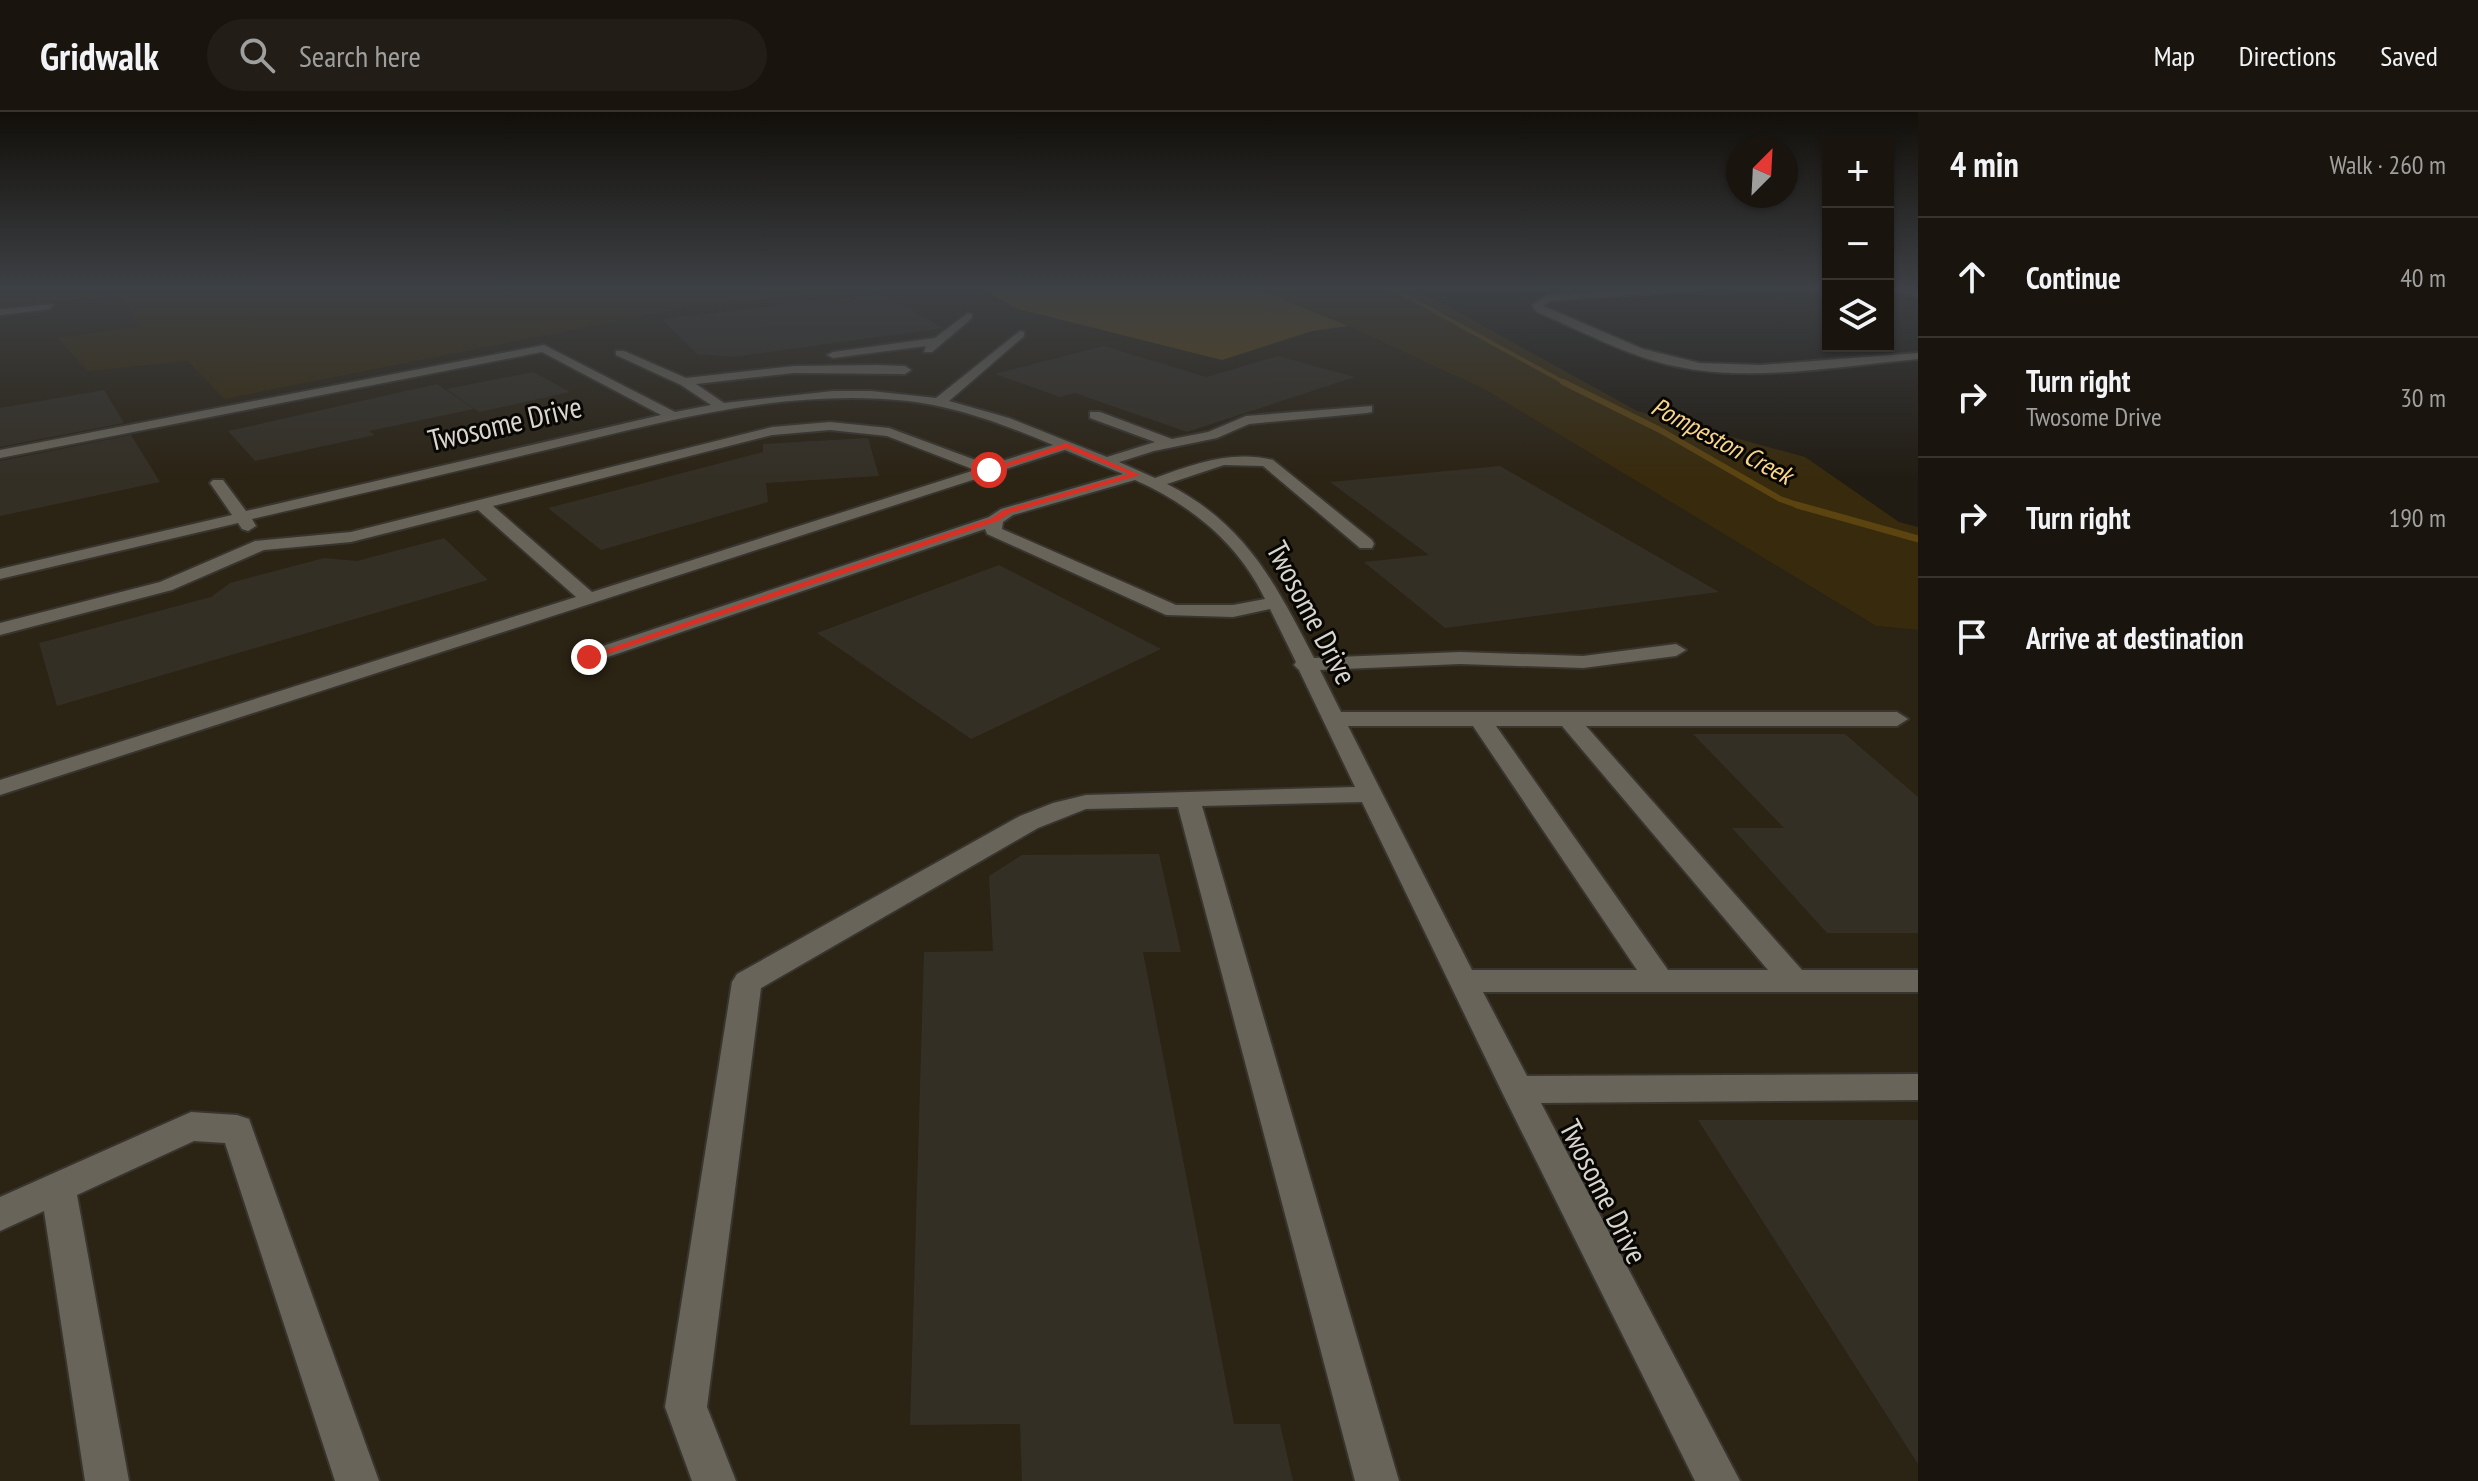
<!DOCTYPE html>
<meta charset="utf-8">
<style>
:root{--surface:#19150e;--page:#221e17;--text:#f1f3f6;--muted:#9f9f9e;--line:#37342e}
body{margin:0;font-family:"PT Sans Narrow",sans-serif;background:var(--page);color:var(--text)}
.controls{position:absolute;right:24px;top:24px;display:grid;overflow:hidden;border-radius:0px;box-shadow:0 2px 6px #0004}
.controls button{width:72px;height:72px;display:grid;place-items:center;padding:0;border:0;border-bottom:2px solid var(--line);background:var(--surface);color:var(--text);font:40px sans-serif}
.compass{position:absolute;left:1726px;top:24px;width:72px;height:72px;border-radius:50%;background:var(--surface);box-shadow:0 2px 6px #0004;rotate:24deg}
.stop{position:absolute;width:24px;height:24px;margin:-18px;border:6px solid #d93025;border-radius:50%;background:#fff}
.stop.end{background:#d93025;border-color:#fff;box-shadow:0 2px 8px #0008}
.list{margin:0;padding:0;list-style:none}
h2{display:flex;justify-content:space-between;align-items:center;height:104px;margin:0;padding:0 32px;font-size:34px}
h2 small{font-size:26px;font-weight:400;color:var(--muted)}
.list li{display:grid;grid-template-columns:52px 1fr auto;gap:24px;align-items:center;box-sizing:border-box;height:120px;padding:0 32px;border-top:2px solid var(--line)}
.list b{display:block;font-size:30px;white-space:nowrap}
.list p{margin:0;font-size:26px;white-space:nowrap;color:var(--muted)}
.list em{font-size:26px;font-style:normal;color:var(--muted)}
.icon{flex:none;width:44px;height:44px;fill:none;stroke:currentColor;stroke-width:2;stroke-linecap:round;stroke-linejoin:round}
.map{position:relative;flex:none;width:1918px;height:1369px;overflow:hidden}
header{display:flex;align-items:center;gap:48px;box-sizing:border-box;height:112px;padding:0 40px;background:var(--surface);border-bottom:2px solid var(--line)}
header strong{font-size:38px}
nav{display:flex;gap:44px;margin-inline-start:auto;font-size:28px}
.search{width:560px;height:72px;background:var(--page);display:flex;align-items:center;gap:20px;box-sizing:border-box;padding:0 28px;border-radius:44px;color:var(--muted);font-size:30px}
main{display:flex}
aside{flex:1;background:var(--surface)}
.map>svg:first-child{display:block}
.built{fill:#2b2314}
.green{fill:#382a0c}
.water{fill:#5c4410}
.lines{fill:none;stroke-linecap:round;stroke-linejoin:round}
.stream-far2{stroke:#5c4410;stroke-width:4}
.stream-far1{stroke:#5c4410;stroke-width:6}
.stream{stroke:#5c4410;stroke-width:7}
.building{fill:#342f25}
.minor-casing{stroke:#38352f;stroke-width:4}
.minor{fill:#696459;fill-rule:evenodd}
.route{fill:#d93025}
.labels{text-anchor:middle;stroke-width:6;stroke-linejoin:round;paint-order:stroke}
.far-water-label{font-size:26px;font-style:italic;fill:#f8d48d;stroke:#090704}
.street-label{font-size:30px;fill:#d9d6d0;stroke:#090704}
</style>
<header>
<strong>Gridwalk</strong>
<div class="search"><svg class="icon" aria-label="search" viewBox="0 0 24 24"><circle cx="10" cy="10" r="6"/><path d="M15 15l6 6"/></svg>Search here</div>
<nav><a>Map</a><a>Directions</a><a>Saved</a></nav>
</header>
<main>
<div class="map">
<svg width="1918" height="1369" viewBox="0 0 1918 1369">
<rect width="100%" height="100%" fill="#211c13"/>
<path class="built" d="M0 175H1310L1348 214 1484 277 1876 514 1918 518V1369H0Z"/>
<path class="green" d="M0 175H885L682 196 224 287 188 249 88 259 57 226 140 214 121 184 0 195Z
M1252 175H1398L1438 189 1637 299 1805 345 1899 410 1918 415V518L1876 514 1484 277 1348 214Z"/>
<path class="water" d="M979 175H1252L1348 214 1312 219 1222 248 1018 197Z"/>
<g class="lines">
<path class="stream-far2" d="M1390 175 1567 272"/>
<path class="stream-far1" d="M1563 270 1660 318 1780 387 1803 395"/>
<path class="stream" d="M1797 393 1918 427"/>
</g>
<path class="building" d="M882 182 943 216 734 245 697 242 662 207Z
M1104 234 1206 265 1278 244 1355 265 1187 320 1075 281 1060 285 995 262Z
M533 260 570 280 479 300 446 277Z
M437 272 474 297 369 319 375 323 255 349 228 319Z
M104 278 124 311 0 335V296Z
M131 323 160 370 0 404V349Z
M868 326 879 364 766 371 768 390 601 438 548 396 763 340V332Z
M1500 354 1719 480 1445 516 1364 450 1429 443 1330 370Z
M444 426 488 468 57 594 39 531 211 485 230 471 324 446 357 449Z
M999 453 1161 537 971 627 817 521Z
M1693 622H1845L1918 685V821H1827L1732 716H1784Z
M1159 742 1181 840H1143L1234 1312H1280L1293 1369H1022L1020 1312 910 1313 924 840 993 839 989 764 1022 743Z
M1698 1008H1918V1352Z"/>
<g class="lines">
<g class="minor-casing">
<path id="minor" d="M1680 175H1736L1550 189 1543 194 1643 237 1700 251 1761 253 1918 241V247C1838 254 1754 271 1674 254 1627 244 1582 219 1537 200L1532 193 1548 183Z
M1889 175 1918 179V185L1891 177Z
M54 192 50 197 0 203V197Z
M968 201 972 202V206L932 240H924L926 234 833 246 827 243 833 240 935 226Z
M1020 219 1024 220V224L949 289 1009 306 1107 345 1155 330 1090 306V300H1100L1172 327 1208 320 1246 304 1372 294V300L1367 301 1249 312 1217 326 1154 339 1119 350 1155 366C1194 352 1231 338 1273 348L1372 428 1374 432 1372 436H1360L1263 354 1224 353 1167 372C1246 412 1275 471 1314 546L1460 540 1583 544 1676 532 1686 538 1676 544 1583 556 1460 552 1320 558 1341 600H1897L1908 607 1897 614H1586L1802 858H1918V880H1483L1527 964 1918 962V988L1541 991 1740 1369H1695L1501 978 1362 690 1202 694 1399 1369H1355L1178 695 1086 697 1038 716 761 876 707 1295 736 1369H692L665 1295 732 870 737 862 1020 704 1053 691 1086 683 1355 675 1299 558 1294 553 1296 550 1270 497 1233 505 1166 503 987 422 985 417 596 549 589 551 579 545 582 541 989 405 1001 397 1123 362 1065 338 0 683V668L576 485 478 398 351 430 264 438 172 478 0 523V511L160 470 255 429 351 420 772 315 830 310 889 316 989 353 1053 333C1006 313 958 295 908 289 788 276 669 308 554 336 453 360 352 384 252 407L256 414 248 419 242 417 238 411 0 467V457L232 403 210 371 213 368H223L246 399 661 303 542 240 0 346V338L544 233 675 300 711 293 681 273 616 243V239H624L686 266 794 254 877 253 905 254 911 258 905 262 794 261 696 272 724 291 833 279H871L936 286ZM830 318 887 324 975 358 592 480 493 394 772 323ZM1135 368C1191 393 1238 431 1265 487L1233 493H1176L1002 417 1003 410 1013 403ZM1348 614H1473L1637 858H1472ZM1496 614H1562L1768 858H1668Z
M191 1000 237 1003 249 1007 379 1369H335L225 1031 194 1029 77 1083 129 1369H85L44 1099 0 1119V1085Z"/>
</g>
<use href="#minor" class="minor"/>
</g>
<linearGradient id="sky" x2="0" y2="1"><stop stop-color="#120f0a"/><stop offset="0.48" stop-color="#3d4044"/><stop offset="1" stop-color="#3d4044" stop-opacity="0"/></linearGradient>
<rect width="1918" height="367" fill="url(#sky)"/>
<path class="route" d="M1066 331 1140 363 1010 401 998 409 593 547 584 545 992 406 1004 398 1129 362 1066 336 991 360 985 358Z"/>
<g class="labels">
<g class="far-water-label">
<text transform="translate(1722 329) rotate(28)" y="9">Pompeston Creek</text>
</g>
<g class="street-label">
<text transform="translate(505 312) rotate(-13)" y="10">Twosome Drive</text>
<text transform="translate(1311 501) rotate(62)" y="10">Twosome Drive</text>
<text transform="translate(1603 1080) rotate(63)" y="10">Twosome Drive</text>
</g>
</g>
</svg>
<div class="controls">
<button>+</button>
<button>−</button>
<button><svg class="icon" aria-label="layers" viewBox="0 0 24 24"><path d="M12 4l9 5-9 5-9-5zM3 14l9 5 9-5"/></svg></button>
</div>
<svg class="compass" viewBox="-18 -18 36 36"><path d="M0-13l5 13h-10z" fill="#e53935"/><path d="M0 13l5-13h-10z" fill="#9f9f9e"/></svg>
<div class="stop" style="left:989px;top:358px"></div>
<div class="stop end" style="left:589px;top:545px"></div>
</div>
<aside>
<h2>4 min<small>Walk · 260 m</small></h2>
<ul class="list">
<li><svg class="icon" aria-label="ahead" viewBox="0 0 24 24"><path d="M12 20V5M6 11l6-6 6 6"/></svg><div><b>Continue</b></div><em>40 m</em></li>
<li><svg class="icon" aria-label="right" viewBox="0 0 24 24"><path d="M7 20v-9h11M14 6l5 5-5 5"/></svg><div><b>Turn right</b><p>Twosome Drive</p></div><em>30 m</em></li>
<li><svg class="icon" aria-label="right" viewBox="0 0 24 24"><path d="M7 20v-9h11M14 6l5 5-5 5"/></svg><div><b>Turn right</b></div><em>190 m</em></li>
<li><svg class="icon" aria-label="arrive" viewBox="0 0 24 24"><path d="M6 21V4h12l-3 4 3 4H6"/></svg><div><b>Arrive at destination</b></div></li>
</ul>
</aside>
</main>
